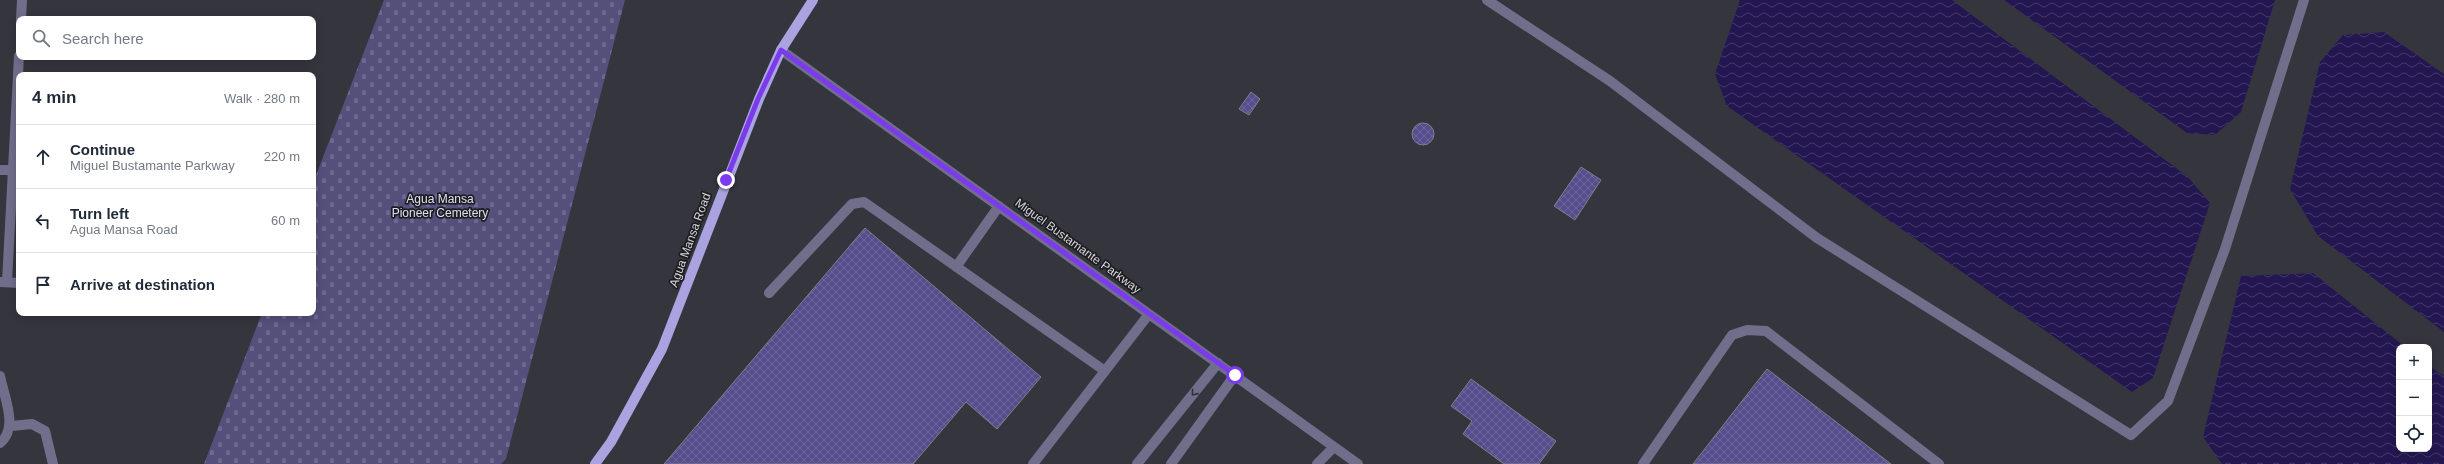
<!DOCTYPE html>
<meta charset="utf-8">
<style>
:root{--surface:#fff;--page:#f2f2f3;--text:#1f2937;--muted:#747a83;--line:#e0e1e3}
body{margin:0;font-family:Arial,sans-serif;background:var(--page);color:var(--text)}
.controls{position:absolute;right:12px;bottom:12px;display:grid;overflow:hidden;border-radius:8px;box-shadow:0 2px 10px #0003}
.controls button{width:36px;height:36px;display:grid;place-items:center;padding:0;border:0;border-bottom:1px solid var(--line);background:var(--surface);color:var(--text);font:20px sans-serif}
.stop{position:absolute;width:12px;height:12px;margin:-9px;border:3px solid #7c3aed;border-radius:50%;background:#fff}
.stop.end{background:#7c3aed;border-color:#fff;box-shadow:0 1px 4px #0008}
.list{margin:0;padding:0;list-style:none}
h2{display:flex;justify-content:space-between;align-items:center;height:52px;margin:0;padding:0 16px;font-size:17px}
h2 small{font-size:13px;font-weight:400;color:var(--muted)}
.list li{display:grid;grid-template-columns:26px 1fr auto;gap:12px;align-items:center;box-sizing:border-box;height:64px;padding:0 16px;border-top:1px solid var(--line)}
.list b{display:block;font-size:15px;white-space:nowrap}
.list p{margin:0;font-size:13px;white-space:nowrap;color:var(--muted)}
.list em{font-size:13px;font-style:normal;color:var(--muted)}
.icon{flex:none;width:22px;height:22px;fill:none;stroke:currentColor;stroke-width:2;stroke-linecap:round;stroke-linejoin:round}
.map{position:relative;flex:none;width:2444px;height:464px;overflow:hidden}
.search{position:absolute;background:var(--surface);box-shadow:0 2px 10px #0003;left:16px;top:16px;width:300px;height:44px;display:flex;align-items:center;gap:10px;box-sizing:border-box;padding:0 14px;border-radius:8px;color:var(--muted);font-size:15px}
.panel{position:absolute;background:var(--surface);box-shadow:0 2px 10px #0003;left:16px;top:72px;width:300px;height:244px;border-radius:8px}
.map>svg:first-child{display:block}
.cemetery{fill:url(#cemetery-stones)}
.water{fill:url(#water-waves)}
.building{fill:url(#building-cross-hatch);stroke:#7e7e88}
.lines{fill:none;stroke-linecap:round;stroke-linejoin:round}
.minor{stroke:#706e8b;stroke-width:10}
.major{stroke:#a9a4e0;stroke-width:10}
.oneway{stroke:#32313c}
.route{stroke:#7c3aed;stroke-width:5}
.labels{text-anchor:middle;stroke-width:3.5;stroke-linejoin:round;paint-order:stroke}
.park-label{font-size:12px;fill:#e0dff2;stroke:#1d1d21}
.street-label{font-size:12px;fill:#d6d6dc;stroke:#1d1d21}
</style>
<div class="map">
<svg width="2444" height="464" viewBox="0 0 2444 464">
<defs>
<pattern id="cemetery-stones" width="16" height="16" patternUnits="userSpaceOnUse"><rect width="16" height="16" fill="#54507c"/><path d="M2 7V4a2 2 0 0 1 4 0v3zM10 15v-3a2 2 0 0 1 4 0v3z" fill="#6c688e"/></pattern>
<pattern id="water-waves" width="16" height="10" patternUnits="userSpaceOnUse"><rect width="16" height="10" fill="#241751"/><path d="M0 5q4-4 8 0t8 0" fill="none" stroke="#433869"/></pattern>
<pattern id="building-cross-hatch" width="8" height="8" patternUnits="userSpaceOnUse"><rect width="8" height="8" fill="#554d8c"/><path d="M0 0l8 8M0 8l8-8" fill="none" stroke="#6d669c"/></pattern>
</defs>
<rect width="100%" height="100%" fill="#35353e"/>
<path class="cemetery" d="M384 0H625L506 459 501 464H204L262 313H313V183Z"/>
<path class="water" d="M1740 0H1952L2188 177 2210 203 2153 378 2132 392 1727 106 1715 74Z
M2004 0H2275L2241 112 2215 135 2187 133Z
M2384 32 2444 74V332L2318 236 2290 189 2320 62 2343 35Z
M2313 273 2405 347H2399V449H2429V366L2444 376V464H2222L2203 437 2241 276Z"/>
<path class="building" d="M1251 92 1260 99 1249 115 1239 109Z
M1412 134a11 11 0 1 1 22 0a11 11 0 1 1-22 0Z
M1581 167 1601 180 1575 220 1554 206Z
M865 228 1041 377 997 429 966 402 913 464H664Z
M1767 369 1891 464H1693Z
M1471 379 1556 441 1539 464H1504L1463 434 1472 421 1451 406Z"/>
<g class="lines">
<path class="minor" d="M1487 0 1610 81 1817 238 2131 435 2168 401 2225 249 2304 0
M21 19 22 0
M781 50 1358 464
M0 170H14
M956 267 999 206
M1 282 19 283
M7 282 19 56
M769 293 852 204 864 202 1105 371
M0 376C4 397 19 428 0 443
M11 426 32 424 45 431 53 464
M1033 464 1149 314
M1137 464 1218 363
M1171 464 1235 375
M1317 464 1334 447
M1643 464 1732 335 1747 330 1766 331 1939 464"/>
<path class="major" d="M595 464 611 442 662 349 759 99 781 50 813 0"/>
</g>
<defs><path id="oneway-chevron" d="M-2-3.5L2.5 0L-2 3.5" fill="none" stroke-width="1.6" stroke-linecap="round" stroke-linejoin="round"/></defs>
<use class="oneway" href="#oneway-chevron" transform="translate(1194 393) rotate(129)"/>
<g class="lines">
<path class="route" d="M726 180 758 99 781 50 1235 375"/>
</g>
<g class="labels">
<g class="park-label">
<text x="440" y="203">Agua Mansa<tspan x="440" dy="14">Pioneer Cemetery</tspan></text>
</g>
<g class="street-label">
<text transform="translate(690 240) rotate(-70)" y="4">Agua Mansa Road</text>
<text transform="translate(1078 246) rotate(36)" y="4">Miguel Bustamante Parkway</text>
</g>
</g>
</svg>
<div class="controls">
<button>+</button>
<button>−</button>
<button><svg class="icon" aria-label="locate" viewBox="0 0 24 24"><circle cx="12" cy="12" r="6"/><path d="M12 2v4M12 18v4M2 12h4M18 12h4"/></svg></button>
</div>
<div class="stop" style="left:1235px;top:375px"></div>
<div class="stop end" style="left:726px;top:180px"></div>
<div class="search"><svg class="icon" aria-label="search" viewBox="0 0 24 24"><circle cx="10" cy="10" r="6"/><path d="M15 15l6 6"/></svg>Search here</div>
<section class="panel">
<h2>4 min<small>Walk · 280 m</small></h2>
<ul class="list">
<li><svg class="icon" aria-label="ahead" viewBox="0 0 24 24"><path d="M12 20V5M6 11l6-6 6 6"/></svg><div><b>Continue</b><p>Miguel Bustamante Parkway</p></div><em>220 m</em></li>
<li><svg class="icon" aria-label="left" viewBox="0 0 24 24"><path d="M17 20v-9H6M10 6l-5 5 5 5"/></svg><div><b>Turn left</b><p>Agua Mansa Road</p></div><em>60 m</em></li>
<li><svg class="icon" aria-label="arrive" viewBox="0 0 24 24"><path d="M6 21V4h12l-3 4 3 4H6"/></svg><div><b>Arrive at destination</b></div></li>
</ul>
</section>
</div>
